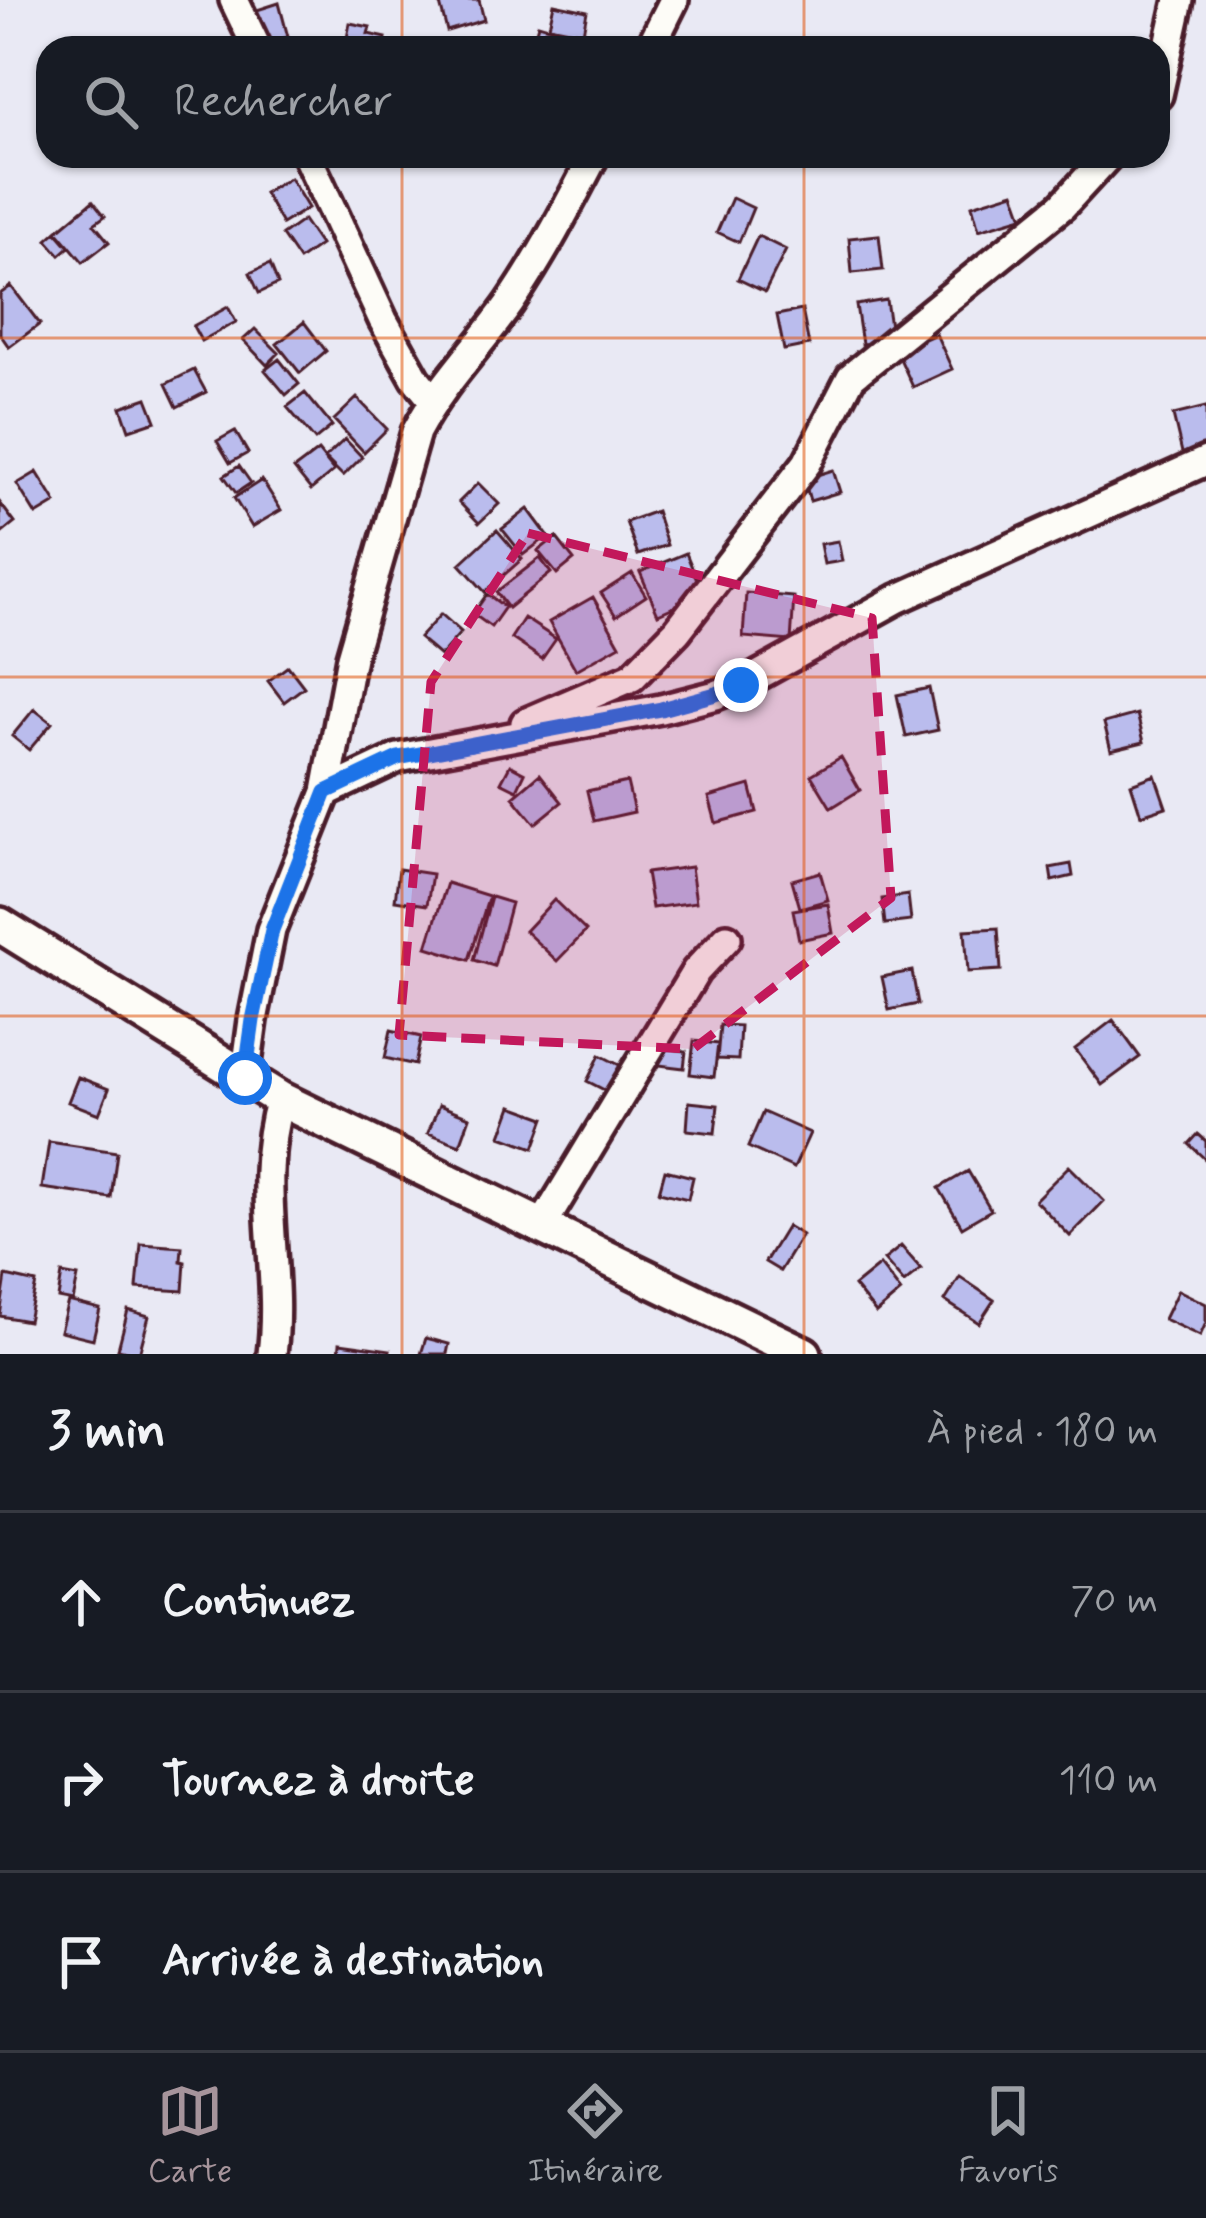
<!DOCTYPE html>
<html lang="fr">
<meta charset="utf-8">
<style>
:root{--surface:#171b24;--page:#20242c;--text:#f1f3f6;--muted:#9ea1a6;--line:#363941;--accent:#a6949b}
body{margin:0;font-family:Mynerve,sans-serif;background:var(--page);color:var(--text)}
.stop{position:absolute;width:36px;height:36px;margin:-27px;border:9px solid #1a73e8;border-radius:50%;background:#fff}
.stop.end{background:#1a73e8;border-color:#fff;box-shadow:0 3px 12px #0008}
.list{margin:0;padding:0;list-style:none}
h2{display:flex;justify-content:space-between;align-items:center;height:156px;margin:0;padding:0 48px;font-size:51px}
h2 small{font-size:39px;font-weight:400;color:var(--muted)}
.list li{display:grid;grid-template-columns:78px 1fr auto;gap:36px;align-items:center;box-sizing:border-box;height:180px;padding:0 48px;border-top:3px solid var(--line)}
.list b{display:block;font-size:45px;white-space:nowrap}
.list em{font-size:39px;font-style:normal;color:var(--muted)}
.icon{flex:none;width:66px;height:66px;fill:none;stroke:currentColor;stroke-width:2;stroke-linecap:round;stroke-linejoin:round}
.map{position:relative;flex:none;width:1206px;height:1354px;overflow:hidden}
.search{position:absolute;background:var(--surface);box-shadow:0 3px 9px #0004;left:36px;right:36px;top:36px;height:132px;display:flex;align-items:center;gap:30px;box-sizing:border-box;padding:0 42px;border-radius:36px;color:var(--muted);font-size:45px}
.sheet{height:696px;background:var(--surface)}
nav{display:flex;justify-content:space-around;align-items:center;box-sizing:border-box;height:168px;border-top:3px solid var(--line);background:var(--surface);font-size:33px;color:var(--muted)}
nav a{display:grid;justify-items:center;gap:6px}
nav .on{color:var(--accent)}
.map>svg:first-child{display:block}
.building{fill:#babced;stroke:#4a1f2b;stroke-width:3}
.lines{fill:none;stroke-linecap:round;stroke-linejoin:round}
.minor-casing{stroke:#4a1f2b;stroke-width:36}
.tertiary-casing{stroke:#4a1f2b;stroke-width:42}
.minor{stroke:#fdfcf7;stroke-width:27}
.tertiary{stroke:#fdfcf7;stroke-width:33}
.route{stroke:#1a73e8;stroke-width:15}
.marked{fill:#c2185b;fill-opacity:0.2;stroke:#c2185b;stroke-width:9;stroke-dasharray:24 15;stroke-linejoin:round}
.grid{fill:none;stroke:#e0560e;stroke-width:3;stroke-opacity:0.55}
</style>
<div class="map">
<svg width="1206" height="1354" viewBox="0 0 1206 1354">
<rect width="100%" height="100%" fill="#e9e9f4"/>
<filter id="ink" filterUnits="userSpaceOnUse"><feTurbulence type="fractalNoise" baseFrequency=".00833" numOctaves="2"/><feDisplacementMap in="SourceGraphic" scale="24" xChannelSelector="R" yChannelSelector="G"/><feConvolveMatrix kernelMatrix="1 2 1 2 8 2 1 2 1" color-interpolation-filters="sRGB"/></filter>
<g filter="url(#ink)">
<path class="building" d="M439 0H479L484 20 447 31Z
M279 3 288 37 266 43 257 10Z
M554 4 587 11 583 33 549 26Z
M350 23 370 27 368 34 386 38 384 48H345Z
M538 24 592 40 590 48H531Z
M290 178 308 208 282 224 264 193Z
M1014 192 1023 217 979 230 972 205Z
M732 198 753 208 739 242 717 232Z
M93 201 105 216 94 224 109 242 83 262 57 231Z
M303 220 320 245 299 260 282 235Z
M56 232 69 247 60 255 47 240Z
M879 235 883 270 852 273 849 238Z
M758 236 786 250 765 292 738 279Z
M270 264 278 284 259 293 250 273Z
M11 286 40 324 9 347 0 334V294Z
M886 300 892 340 862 344 856 305Z
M228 307 236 322 201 341 193 326Z
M802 310 809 345 784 350 777 315Z
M304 322 326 351 300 373 277 344Z
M255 329 279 353 267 365 243 340Z
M936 334 952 369 913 387 897 352Z
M279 359 299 384 286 395 265 370Z
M194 370 206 392 177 407 166 384Z
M305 393 332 426 315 440 287 407Z
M147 398 156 421 129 430 121 407Z
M357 398 387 429 364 452 334 420Z
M1206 407V451L1183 457 1173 415Z
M235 431 248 453 230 463 217 441Z
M345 439 362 457 343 476 325 458Z
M318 451 334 471 311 490 294 469Z
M239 466 251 483 236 493 224 476Z
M833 470 840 492 810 501 804 479Z
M37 472 56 503 36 515 17 484Z
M262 480 281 510 252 527 234 498Z
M478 483 499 504 479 523 459 502Z
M0 503 15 523 0 535Z
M528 509 548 536 523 555 502 529Z
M656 511 667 545 638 555 626 522Z
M497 530 522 559 485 592 460 564Z
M556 537 574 560 557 574 538 551Z
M838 541 842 561 824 564 820 544Z
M686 553 703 594 658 614 640 572Z
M540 558 551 573 508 608 496 592Z
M632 573 646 596 616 616 601 593Z
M746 593 794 597 791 641 743 637Z
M487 594 505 607 491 627 473 614Z
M593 597 620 645 576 670 549 622Z
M441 614 461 632 440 656 419 638Z
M524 618 556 639 542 659 511 638Z
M288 666 304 687 284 702 268 681Z
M929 688 938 730 906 737 897 695Z
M34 709 52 723 29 750 12 736Z
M1137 714 1144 742 1111 750 1104 723Z
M841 757 860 790 831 808 811 775Z
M510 765 525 773 517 790 501 782Z
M540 774 562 802 535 824 513 797Z
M1155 775 1166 807 1141 815 1131 784Z
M627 782 634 812 594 821 587 791Z
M750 785 757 812 716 823 709 797Z
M1071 864 1073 876 1052 881 1050 868Z
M691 867 696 902 652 908 646 873Z
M399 869 432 874 427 905 395 900Z
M820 872 828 900 800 908 792 880Z
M447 883 489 896 469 960 427 947Z
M908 895 911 921 885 924 882 899Z
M491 897 511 903 494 966 474 960Z
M554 900 586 931 557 961 525 931Z
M828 904 833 933 799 940 793 910Z
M998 928 1001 970 968 972 965 930Z
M912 971 918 1004 889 1010 882 977Z
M1113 1020 1140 1057 1102 1085 1075 1049Z
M720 1025 740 1026 738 1060 717 1059Z
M391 1030 421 1037 415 1065 385 1058Z
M694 1041 718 1044 714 1077 690 1074Z
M662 1048 686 1051 684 1068 659 1065Z
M600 1055 631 1071 618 1097 587 1081Z
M78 1077 109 1089 99 1114 68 1102Z
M689 1102 718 1105 715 1133 687 1130Z
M439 1105 470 1117 460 1145 428 1133Z
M512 1106 545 1118 534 1148 501 1136Z
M763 1112 810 1133 794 1168 748 1147Z
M1198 1134 1206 1141V1160L1189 1144Z
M49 1142 117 1152 111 1198 42 1188Z
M1069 1166 1104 1201 1070 1236 1035 1200Z
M665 1170 693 1177 688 1199 659 1192Z
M968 1171 991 1210 962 1227 939 1188Z
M787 1226 802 1235 780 1271 765 1262Z
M141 1244 182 1247 181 1261 185 1262 183 1291 137 1288Z
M901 1246 921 1269 904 1283 884 1260Z
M880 1265 901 1292 876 1313 854 1286Z
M62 1274 78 1277 73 1301 58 1298Z
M6 1276 36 1283 28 1321 0 1316Z
M960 1277 994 1300 979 1323 945 1301Z
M1178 1290 1206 1304V1323L1200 1336 1164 1319Z
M68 1301 100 1309 93 1339 60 1331Z
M128 1310 149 1316 139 1354 118 1349Z
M426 1338 449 1344 447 1354H421Z
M340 1343 390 1350 389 1354H339Z"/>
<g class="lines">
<g class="minor-casing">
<path id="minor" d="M234 0 257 48
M650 48 674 0
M1158 95 1179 0
M307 156 383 320 416 379 433 400
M525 723 632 677 677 631 807 463 851 377 1062 206 1108 156
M326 792 398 758 661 709 716 695 741 685 897 599 1206 461
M245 1078 253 1020 271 930 326 792 351 657 416 432C442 383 478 348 510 303 542 256 568 206 594 156
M542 1226 696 971 727 938
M272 1354C283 1269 254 1183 280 1099"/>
</g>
<g class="tertiary-casing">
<path id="tertiary" d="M0 925 280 1099 804 1354"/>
</g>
<use href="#minor" class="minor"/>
<use href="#tertiary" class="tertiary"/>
</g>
</g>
<g class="lines" filter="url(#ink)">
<path class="route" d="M245 1078 253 1020 272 930 326 792 398 758 661 709 716 694 741 685"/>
</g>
<path class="marked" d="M528 533 872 618 891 898 693 1049 399 1035 431 682Z"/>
<path class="grid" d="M402 0V48M804 0V48M402 156V1354M804 156V1354M0 338H1206M0 677H1206M0 1016H1206"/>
</svg>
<div class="stop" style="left:245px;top:1078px"></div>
<div class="stop end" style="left:741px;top:685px"></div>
<div class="search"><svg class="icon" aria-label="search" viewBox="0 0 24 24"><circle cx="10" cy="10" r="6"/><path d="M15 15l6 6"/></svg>Rechercher</div>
</div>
<section class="sheet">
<h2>3 min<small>À pied · 180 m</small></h2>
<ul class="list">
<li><svg class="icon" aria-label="ahead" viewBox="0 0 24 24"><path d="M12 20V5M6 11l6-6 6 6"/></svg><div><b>Continuez</b></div><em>70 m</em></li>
<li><svg class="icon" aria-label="right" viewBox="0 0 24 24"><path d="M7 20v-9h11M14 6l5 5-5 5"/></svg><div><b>Tournez à droite</b></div><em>110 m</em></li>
<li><svg class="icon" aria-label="arrive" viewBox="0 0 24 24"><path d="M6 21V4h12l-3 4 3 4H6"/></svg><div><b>Arrivée à destination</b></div></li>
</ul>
</section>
<nav>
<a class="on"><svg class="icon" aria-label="map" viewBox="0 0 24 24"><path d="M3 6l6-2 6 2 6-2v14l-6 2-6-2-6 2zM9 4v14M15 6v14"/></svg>Carte</a>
<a><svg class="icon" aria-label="directions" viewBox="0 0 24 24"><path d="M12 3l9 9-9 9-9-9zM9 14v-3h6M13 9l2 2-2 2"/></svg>Itinéraire</a>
<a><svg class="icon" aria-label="saved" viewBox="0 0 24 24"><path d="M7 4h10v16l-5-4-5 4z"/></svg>Favoris</a>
</nav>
